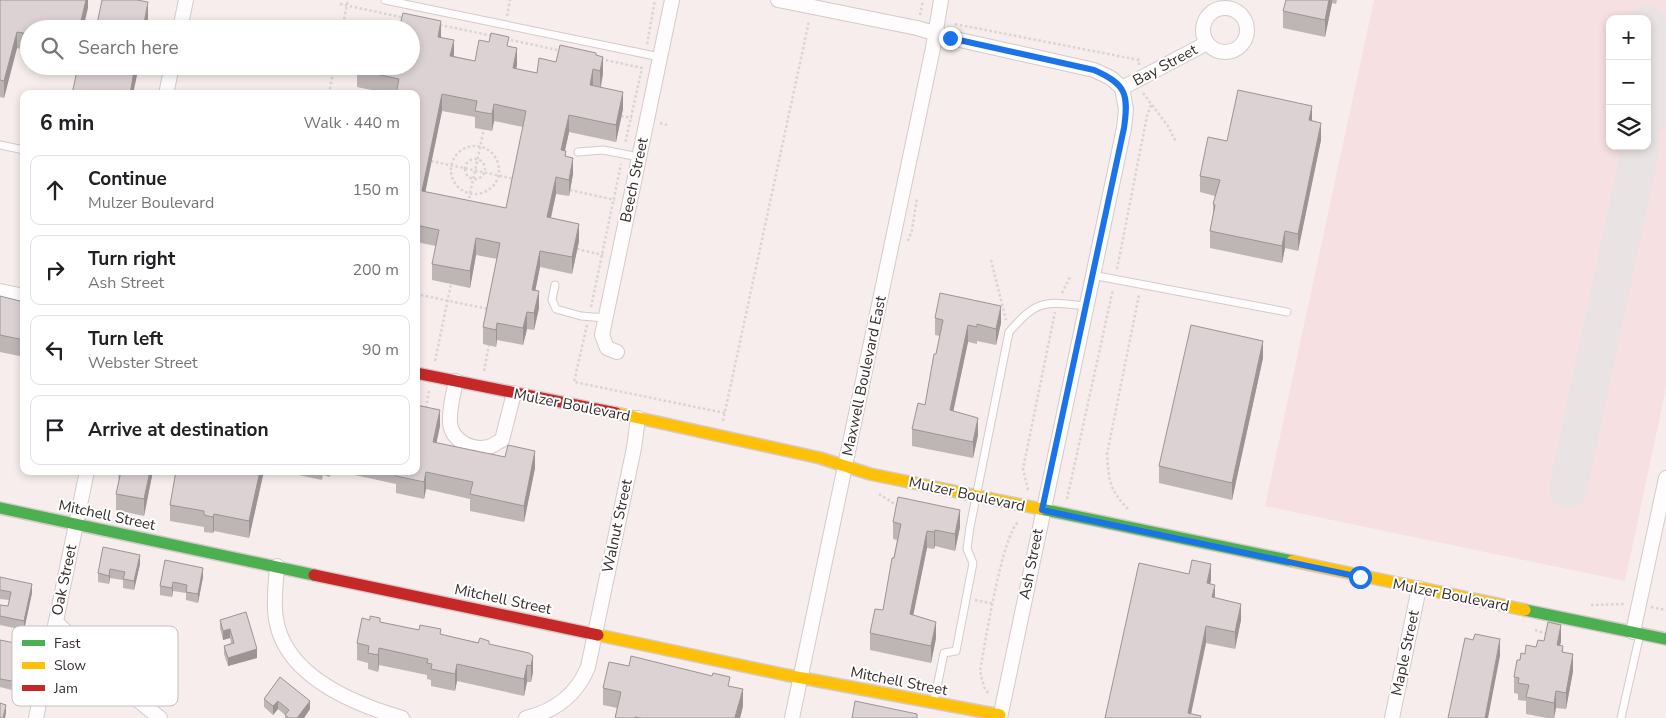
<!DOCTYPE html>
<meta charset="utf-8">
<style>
:root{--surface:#fff;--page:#f6f6f6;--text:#202124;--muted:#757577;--line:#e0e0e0}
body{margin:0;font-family:"Nunito Sans",sans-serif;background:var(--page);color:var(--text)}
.controls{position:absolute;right:15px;top:15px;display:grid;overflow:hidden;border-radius:10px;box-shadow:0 2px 8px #0003}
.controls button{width:45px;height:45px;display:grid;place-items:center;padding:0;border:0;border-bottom:1px solid var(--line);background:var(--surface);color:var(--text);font:25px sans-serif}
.stop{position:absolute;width:15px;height:15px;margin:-11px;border:4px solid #1a73e8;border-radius:50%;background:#fff}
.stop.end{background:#1a73e8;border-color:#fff;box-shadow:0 1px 5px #0008}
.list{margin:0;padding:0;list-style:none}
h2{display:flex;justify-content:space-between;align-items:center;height:65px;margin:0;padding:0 20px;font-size:21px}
h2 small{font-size:16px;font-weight:400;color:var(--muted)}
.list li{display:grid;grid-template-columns:32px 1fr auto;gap:15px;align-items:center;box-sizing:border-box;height:70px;margin:0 10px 10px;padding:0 10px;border:1px solid var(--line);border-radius:10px}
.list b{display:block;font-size:19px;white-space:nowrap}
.list p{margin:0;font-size:16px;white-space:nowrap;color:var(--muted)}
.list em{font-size:16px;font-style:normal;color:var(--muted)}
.icon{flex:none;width:28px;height:28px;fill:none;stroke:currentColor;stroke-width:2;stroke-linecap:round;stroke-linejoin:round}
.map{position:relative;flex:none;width:1666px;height:718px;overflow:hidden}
.search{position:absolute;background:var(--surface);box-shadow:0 2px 8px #0003;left:20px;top:20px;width:400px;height:55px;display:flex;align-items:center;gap:12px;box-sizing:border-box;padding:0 18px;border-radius:28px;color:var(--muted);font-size:19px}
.panel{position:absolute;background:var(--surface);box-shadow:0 2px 8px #0003;left:20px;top:90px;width:400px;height:385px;border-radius:10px}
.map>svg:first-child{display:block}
.built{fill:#f6e0e1;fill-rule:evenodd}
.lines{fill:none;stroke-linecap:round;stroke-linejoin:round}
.taxiway{stroke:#eae3e3;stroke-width:38}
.lane-casing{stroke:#d4caca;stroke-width:9}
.street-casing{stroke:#d4caca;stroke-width:16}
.fast-casing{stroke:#d4caca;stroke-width:14}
.slow-casing{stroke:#d4caca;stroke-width:14}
.jam-casing{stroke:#d4caca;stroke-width:14}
.path{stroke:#d8d4d4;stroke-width:2.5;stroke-dasharray:2.5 2.5;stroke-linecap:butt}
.lane{stroke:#fefcfc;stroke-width:7}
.street{stroke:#fefcfc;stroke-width:14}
.fast{stroke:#4caf50;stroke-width:11}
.slow{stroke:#ffc107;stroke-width:11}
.jam{stroke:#c62828;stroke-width:11}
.wall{fill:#beb5b5;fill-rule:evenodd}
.shaded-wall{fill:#9b9394}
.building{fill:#ddd2d3;stroke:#9b9394;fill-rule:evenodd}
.route{stroke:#1a73e8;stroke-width:6}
.labels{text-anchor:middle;stroke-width:4;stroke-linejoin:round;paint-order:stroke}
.street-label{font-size:15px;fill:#362b2b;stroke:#fff}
.key{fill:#fff;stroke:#c3bfbf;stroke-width:1}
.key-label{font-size:14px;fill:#362b2b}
</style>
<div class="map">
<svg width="1666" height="718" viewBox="0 0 1666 718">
<rect width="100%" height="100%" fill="#f7eded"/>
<path class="built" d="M1374 0H1666V388L1625 581 1265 506ZM1610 19H1647V146H1610Z"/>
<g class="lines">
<path class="taxiway" d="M1647 24C1660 60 1655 82 1647 119
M1568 489 1641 146"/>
<g class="lane-casing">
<path id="lane" d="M385 0 660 57
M0 145 24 150
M578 152 603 150 639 157
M1092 275 1287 312
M555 285 552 300 556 309 581 316 605 318
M934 701 944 653 956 651 973 563 967 549 970 527 1009 332C1037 300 1044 301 1085 306
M1621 718 1640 634"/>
</g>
<g class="street-casing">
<path id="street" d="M778 0 917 28 951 38 1094 70 1111 78 1122 88
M1203 30a22 22 0 1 1 44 0a22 22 0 1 1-44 0Z
M180 29 186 0
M1122 88 1207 43
M166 94 172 66
M0 291 24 296
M617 352 607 348 602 335 672 0
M456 381C453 395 449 409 450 423 452 441 472 451 488 447 493 446 497 442 502 440L514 393
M277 566C276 583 273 602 276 619 285 676 354 704 402 718
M56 622 124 689 160 718
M1633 632 1666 478
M36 718 87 471
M526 718C555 711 577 694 588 667L634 448 638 418
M792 718 933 48 941 0
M1000 718 1124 128 1126 109 1122 88
M1392 718 1419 588"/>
</g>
<g class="fast-casing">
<path id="fast" d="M0 508 314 575
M1041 509 1292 561
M1525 610 1666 639"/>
</g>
<g class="slow-casing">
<path id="slow" d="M616 413 820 458 870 474 1041 509
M1292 561 1525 610
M598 635 786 675 1000 715"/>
</g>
<g class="jam-casing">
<path id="jam" d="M416 373 616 413
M314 575 598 635"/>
</g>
<path class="path" d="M340 4 405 18
M920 15 923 0
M507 16 510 0
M955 24 1139 60V65
M440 25 493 36
M342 29 348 0
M506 39 562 51
M647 44 655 0
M601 59 642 68 625 144
M1143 93 1168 126 1176 142
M329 94 334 66
M621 116 632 118
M660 123 667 125
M451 170a24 24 0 1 1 48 0a24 24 0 1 1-48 0Z
M465 169a10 10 0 1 1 20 0a10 10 0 1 1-20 0Z
M431 161 515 179
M570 190 615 200
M468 203 484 129
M908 241 912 230 917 198
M577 249 603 255
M991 260 1006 320
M1117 269 1147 116 1151 105
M1062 293 1070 277
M416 294 488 309
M591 307 621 164
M587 325 574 382 725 413
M435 361 451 284
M484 371 489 345
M426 408 429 391
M723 421 809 21
M1028 490 1023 469 1055 312
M879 494 898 506
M1067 499 1113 289
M1128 509C1109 489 1109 481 1107 454L1139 295
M975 600 994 604
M1591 605 1626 604
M1651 607 1666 610
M1535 630 1548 634
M988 693 984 687 980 671C985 644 1002 534 1019 521"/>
<use href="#lane" class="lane"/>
<use href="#street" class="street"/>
<use href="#fast" class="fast"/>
<use href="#slow" class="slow"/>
<use href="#jam" class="jam"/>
</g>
<path class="wall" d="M0 0H88V8L29 29V51L17 48 4 98 0 97Z
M1286 0H1337L1336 4 1332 3 1325 37 1283 28V11Z
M441 37 454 56 475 61 509 46 517 65 516 69 537 73 556 62 596 55 603 74 601 88 623 109 616 142 569 132 565 151 566 156 573 174 569 196 556 194 551 218 579 241 572 274 540 267 535 291 539 308 534 330 527 329 523 345 497 340 496 347 483 344V327L497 259 476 255 470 288 432 280V264L436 246 416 242V94H390L357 87V70ZM442 111 475 117V128L492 131 494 121 523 127 506 208 425 192Z
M1312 121 1321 140 1298 251 1285 248 1282 263 1210 248V231L1213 216V204L1215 196 1200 192V176L1227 141Z
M0 296 24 302V357L0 352Z
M935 318 1001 323 996 345 977 341V344L968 342 953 411 978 435 973 458 912 446V429L925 405 940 336 935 335Z
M1263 358 1232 500 1159 483V466Z
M440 426 436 443 535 468 524 522 470 511V499L426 489 424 499 396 493V484L336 471H416Z
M118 471H153L144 516 116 510V494L119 482Z
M176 471H264L249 538 214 531 213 533 204 532V527L170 521V505Z
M294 471H331L330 477 323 475 322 480 294 474Z
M893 522 960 527 955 551 935 546 934 549 927 548 913 615 936 638 931 663 870 650V633L883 610 897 540 893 539Z
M103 547 140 564 134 590 123 588V580L110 578 109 584 98 582V573Z
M165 560 203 577 198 603 186 600V593L173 591 172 597 160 595V586Z
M0 577 32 593 24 630 0 625V605L8 606 9 600 0 599Z
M1211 580 1210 583 1215 598 1241 620 1235 649 1206 643 1191 714 1201 718H1105Z
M220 620 257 658 228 666 224 654V646L231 643 230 638 223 640 220 628Z
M380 622 529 653 533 672 531 682H527L524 696 457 681 455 691 431 686V680L427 679V675L379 665 378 672 368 669V663L357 660V643Z
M0 640 20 653 12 690 0 687Z
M1544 641H1561L1560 645 1573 671 1566 709 1556 708 1554 718H1547L1526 714V701L1518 700V694L1514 693V677L1520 660 1525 654 1536 647Z
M139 672 170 687 161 699 139 681Z
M280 677 310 709 304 718H285V715L278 709 273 715 264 707V699Z
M730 687 743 706 740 718H615L617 708 603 705V688Z"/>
<path class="shaded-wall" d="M86 0H88V8L83 29H79Z
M1329 0H1332V3L1325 37V20Z
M148 2V19L146 29H143Z
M441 21V37H438Z
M17 32V48L4 98V81Z
M454 40V57L450 56Z
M517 48V65L513 85V68Z
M603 57V74L600 88V71Z
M135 66H139L133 94H130Z
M593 69V86L590 85Z
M623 92V109L616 142V125Z
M442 94V111L422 208V191Z
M494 104V121L492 131V114Z
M1312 106V123L1309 120Z
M569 115V132L561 167V150Z
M1321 123V140L1298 251V234Z
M573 158V174L569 196V180Z
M556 177V194L547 234V217Z
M579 224V241L572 274V257Z
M1285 231V248L1282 263V246Z
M476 238V255L470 288V271Z
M540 251V267L532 307V290Z
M539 291V308L534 330V313Z
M1001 306V323L996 345V329Z
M527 312V329L523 345V328Z
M497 323V340L496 347V330Z
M968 325V342L950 427V410Z
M1263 341V358L1232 500V483Z
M440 410V426L433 459V442Z
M978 418V435L973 458V442Z
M535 451V468L524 522V506Z
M150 471H153L144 516V499Z
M260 471H264L249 538V521Z
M426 472V489L424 499V482Z
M960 510V527L955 551V534Z
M214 514V531L213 533V517Z
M935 530V546L934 549V532Z
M927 531V548L910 631V614Z
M140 555V564L134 590V581Z
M1211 564V580L1207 599V583Z
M203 568V577L198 603V594Z
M110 569V578L109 584V576Z
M173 582V591L172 597V588Z
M32 584V593L24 630V621Z
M1215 585V601L1212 597Z
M1241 604V620L1235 649V632Z
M936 622V638L931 663V646Z
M1561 625V641L1557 661V645Z
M1206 626V643L1190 718 1188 713Z
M230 629V638L223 640V631Z
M1500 639V656L1488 718H1485Z
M20 644V653L12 690V681Z
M379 648V665L378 672V655Z
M257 649V658L228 666V658Z
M1573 654V671L1566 709V693Z
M533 656V672L531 682V666Z
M457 664V681L455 691V674Z
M527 665V682L524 696V679Z
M170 678V687L161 699V690Z
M743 689V706L740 718H735Z
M1556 691V708L1554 718V703Z
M278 701V709L273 715V706Z
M310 701V709L304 718H297Z
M6 705V713L5 718H3Z"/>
<path class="building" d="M0 0H86L79 29H29V34L17 32 4 81 0 80Z
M102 0H137L148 2 143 29H96Z
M1286 0H1329L1325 20 1283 11Z
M403 13 441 21 438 37 454 40 450 56 475 61 479 40 489 42 491 33 509 37 507 46 517 48 513 68 537 73 539 58 556 62 560 45 596 53V55L603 57 600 71 593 69 590 85 623 92 616 125 569 115 561 150 566 151 565 156 573 158 569 180 556 177 547 217 579 224 572 257 540 251 532 290 539 291 534 313 527 312 523 328 497 323 496 330 483 327 500 243 476 238 470 271 432 264 439 230 416 225V94H396L399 79 357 70V66H411V29H399ZM442 94 477 101 475 111 492 114 494 104 526 111 506 208 422 191Z
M78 66H135L130 94H72Z
M1238 90 1312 106 1309 120 1321 123 1298 234 1285 231 1282 246 1210 231 1215 205 1213 204 1220 180 1200 176 1208 137 1227 141Z
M940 293 1001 306 996 329 977 324V327L968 325 950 410 978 418 973 442 912 429 918 403 925 405 934 354H936L943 320 935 318Z
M0 296 24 302V340L0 335Z
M1191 325 1263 341 1232 483 1159 466Z
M416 405 440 410 433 442 505 457 508 445 535 451 524 506 470 494 473 482 426 472 424 482 396 476V471H416Z
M121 471H150L144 499 116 494Z
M176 471H260L249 521 214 514 213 517 204 515V511L170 505Z
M898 497 960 510 955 534 935 530 934 532 927 531 910 614 936 622 931 646 870 633 875 609 883 610 892 558H894L901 524 893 522Z
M103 547 140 555 134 581 123 579 125 572 110 569 109 576 98 573Z
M165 560 203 568 198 594 186 592 187 585 173 582 172 588 160 586Z
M1192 560 1211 564 1207 583 1215 585 1212 597 1241 604 1235 632 1206 626 1188 713 1201 716 1200 718H1105L1139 563 1189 574Z
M0 577 32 584 24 621 0 616V605L8 606 11 592 0 590Z
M246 612 257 649 228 658 224 646 234 643 230 629 223 631 220 620Z
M370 616 380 618V622L419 630 420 625 441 629 440 634 478 643 480 638 489 641V644L529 653 533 656 531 666 527 665 524 679 457 664 455 674 431 669 432 664 427 663 428 659 379 648 378 655 368 653 369 646 357 643 362 618 370 620Z
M1548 622 1561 625 1557 645 1563 646 1562 652 1573 654 1566 693 1556 691 1554 703 1526 697 1529 685 1518 683 1519 678 1514 677 1517 660H1520L1521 653 1525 654 1526 645 1536 647 1538 640 1544 641Z
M1475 634 1500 639 1485 718H1448L1465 638 1473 640Z
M0 640 20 644 12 681 0 679Z
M631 656 712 676 713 673 730 677 728 686 743 689 735 717 737 718H641L635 717 634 718H615L621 692 603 688 609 662 629 666Z
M280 677 310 701 297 718H289L285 715 289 710 278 701 273 706 264 699Z
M855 701 917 714V718H852Z
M0 703 6 705 3 718H0Z"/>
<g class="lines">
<path class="route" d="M950 38 1094 70C1126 84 1129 94 1124 128L1042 510 1360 577"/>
</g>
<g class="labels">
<g class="street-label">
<text transform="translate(1165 65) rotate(-28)" y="5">Bay Street</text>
<text transform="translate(634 180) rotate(-78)" y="5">Beech Street</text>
<text transform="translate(864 376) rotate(-78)" y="5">Maxwell Boulevard East</text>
<text transform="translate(572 405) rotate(11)" y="5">Mulzer Boulevard</text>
<text transform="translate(967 494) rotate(12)" y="5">Mulzer Boulevard</text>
<text transform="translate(107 515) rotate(12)" y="5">Mitchell Street</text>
<text transform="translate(617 526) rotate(-78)" y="5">Walnut Street</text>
<text transform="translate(1031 564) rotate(-79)" y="5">Ash Street</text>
<text transform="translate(64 580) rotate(-78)" y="5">Oak Street</text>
<text transform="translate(1451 595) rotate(11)" y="5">Mulzer Boulevard</text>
<text transform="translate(503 599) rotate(12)" y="5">Mitchell Street</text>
<text transform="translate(1405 653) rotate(-78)" y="5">Maple Street</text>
<text transform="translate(899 681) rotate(11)" y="5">Mitchell Street</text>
</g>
</g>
<rect x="12" y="626" width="166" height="80" rx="8" class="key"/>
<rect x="22" y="640" width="23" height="6" fill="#4caf50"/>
<rect x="22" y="662" width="23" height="7" fill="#ffc107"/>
<rect x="22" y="685" width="23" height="6" fill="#c62828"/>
<g class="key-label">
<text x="54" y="648">Fast</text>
<text x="54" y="670">Slow</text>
<text x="54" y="693">Jam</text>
</g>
</svg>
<div class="controls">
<button>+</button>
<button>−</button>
<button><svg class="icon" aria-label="layers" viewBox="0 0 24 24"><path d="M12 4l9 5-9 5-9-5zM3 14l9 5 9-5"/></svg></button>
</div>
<div class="stop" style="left:1360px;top:577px"></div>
<div class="stop end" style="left:950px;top:38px"></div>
<div class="search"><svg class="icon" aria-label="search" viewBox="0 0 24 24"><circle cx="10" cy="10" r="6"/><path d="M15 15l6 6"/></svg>Search here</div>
<section class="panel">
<h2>6 min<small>Walk · 440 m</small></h2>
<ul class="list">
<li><svg class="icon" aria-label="ahead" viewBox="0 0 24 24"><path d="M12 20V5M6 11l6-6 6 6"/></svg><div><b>Continue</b><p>Mulzer Boulevard</p></div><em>150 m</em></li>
<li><svg class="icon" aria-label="right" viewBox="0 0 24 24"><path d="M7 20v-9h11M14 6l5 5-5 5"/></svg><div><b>Turn right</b><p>Ash Street</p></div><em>200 m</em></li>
<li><svg class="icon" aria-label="left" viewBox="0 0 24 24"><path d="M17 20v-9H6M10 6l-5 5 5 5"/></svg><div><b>Turn left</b><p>Webster Street</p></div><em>90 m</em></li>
<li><svg class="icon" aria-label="arrive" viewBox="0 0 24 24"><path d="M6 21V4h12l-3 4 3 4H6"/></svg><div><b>Arrive at destination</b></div></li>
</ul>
</section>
</div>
